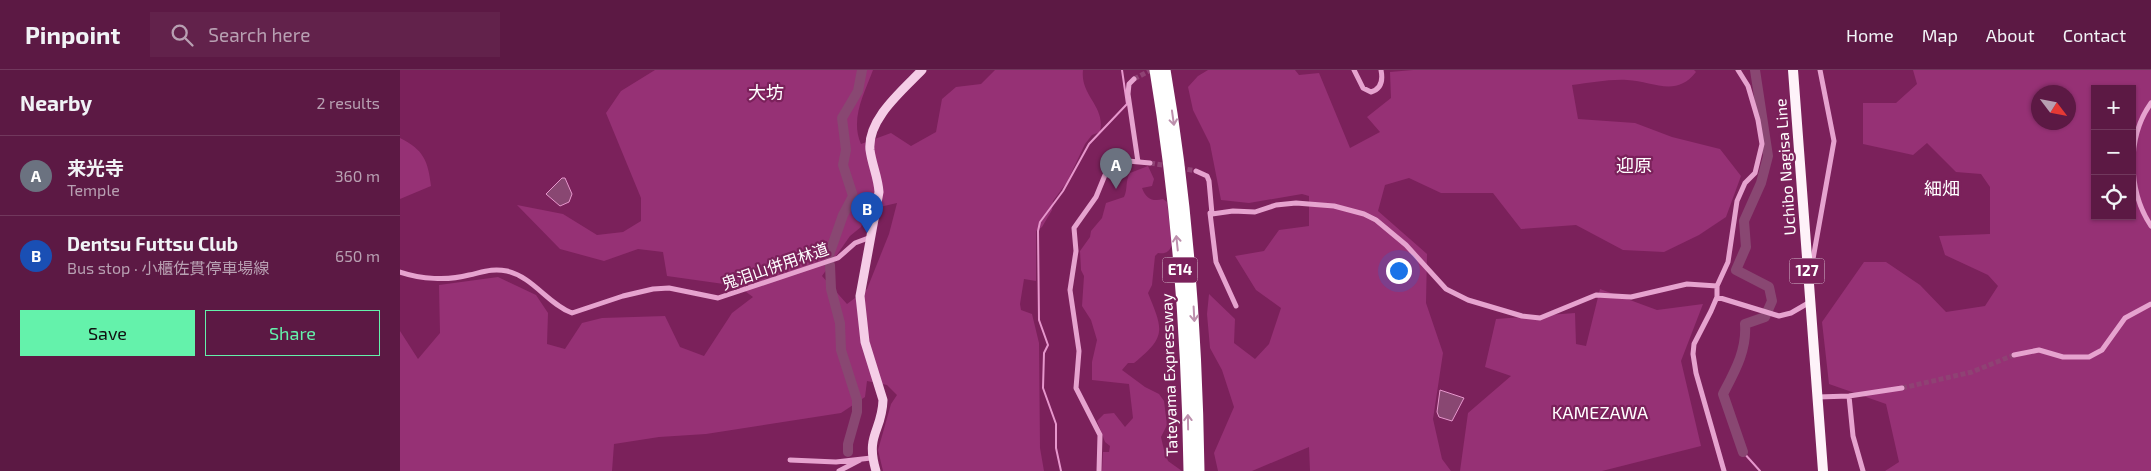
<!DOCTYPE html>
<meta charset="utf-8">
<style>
:root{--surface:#5c1944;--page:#62224b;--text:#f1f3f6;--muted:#b8a0b2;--line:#71385d;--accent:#64f2ab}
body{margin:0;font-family:"Exo 2","Noto Sans JP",sans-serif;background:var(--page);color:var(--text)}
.controls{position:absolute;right:15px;top:15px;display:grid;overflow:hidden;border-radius:0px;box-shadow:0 1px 4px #0004}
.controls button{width:45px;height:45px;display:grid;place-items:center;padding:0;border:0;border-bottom:1px solid var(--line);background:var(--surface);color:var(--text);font:25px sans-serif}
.compass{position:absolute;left:1631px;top:15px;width:45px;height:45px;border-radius:50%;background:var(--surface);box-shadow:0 1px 4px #0004;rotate:122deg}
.you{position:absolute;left:998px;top:200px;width:18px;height:18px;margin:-12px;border:4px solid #fff;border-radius:50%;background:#1a73e8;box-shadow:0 0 0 8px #1a73e833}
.badge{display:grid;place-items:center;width:32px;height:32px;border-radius:50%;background:var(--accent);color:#fff;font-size:16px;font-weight:700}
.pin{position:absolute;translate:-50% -41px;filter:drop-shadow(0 1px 2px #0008)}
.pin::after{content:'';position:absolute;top:26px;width:18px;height:15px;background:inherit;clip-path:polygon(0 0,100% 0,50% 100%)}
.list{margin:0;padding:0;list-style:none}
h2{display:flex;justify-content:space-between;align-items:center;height:65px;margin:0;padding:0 20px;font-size:21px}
h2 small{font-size:16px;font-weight:400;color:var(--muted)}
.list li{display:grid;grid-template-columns:32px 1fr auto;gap:15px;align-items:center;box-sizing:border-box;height:80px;padding:0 20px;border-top:1px solid var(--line)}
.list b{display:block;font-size:19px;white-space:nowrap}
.list p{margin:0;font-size:16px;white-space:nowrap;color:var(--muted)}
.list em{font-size:16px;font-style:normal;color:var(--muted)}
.actions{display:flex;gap:10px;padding:15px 20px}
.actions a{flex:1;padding:11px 0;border:1px solid var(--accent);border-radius:0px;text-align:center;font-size:18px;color:var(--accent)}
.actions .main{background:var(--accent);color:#111}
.icon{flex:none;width:28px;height:28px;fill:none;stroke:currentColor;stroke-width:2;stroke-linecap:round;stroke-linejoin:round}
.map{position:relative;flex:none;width:1751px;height:401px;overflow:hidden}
header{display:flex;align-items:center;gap:30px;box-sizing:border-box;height:70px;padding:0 25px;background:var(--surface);border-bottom:1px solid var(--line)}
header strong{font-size:24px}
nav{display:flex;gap:28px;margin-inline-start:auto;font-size:18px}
.search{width:350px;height:45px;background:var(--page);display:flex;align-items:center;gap:12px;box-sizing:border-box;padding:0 18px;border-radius:0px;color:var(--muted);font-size:19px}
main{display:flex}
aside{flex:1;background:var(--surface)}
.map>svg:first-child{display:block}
.green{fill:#963175;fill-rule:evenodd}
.water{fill:#894772;stroke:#e797cd}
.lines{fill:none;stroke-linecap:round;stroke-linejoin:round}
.stream{stroke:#e797cd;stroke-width:2}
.river{stroke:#894772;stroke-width:10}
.minor-tunnel{stroke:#8f4274;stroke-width:5;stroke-dasharray:5 2.5;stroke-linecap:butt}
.minor{stroke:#e6a3cf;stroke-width:5}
.secondary{stroke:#f5cde7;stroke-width:9}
.trunk{stroke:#fef2f9;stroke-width:10}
.motorway{stroke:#fff;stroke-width:11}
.oneway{stroke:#bd90ad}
.labels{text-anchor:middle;stroke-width:4.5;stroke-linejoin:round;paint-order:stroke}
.shield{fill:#7b215b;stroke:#d7bcce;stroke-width:1}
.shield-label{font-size:15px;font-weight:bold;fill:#fff}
.street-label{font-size:16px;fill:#fff;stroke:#7b215b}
.neighbourhood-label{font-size:18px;fill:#fff;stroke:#7b215b}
</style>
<header>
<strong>Pinpoint</strong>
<div class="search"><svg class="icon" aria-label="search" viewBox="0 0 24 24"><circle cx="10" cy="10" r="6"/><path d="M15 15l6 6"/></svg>Search here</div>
<nav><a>Home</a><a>Map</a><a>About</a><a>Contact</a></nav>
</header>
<main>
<aside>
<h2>Nearby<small>2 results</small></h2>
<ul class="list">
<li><span class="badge" style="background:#6b7280">A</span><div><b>来光寺</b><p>Temple</p></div><em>360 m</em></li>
<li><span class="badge" style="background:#1a4fb4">B</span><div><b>Dentsu Futtsu Club</b><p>Bus stop · 小櫃佐貫停車場線</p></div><em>650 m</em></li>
</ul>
<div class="actions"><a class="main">Save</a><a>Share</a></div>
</aside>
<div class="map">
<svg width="1751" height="401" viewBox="0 0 1751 401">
<rect width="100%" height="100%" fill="#7b215b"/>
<path class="green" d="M255 0H473C464 24 450 49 461 74L491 63 511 76 536 62 542 29 556 17 581 14 595 0H683C680 26 706 36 700 62L692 65 685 74 667 112 653 131 652 140 642 157 636 161V211L624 209 620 234 621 240 632 244 639 273 640 378 644 401H483L478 380 491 334 497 325 487 315 467 311 465 327 441 343 306 364 259 367 214 374 212 401H0V261L18 289 40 263 39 215 98 207 136 225 148 243 147 274 165 279 182 253 202 248 265 246 280 277 304 286 332 243 353 227 338 216 267 206 263 182 238 179 204 191 160 179 117 135 163 144 197 165 223 162 241 151V128L206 43 221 21ZM497 133 489 164 467 219 447 234 422 206 450 166 461 157 467 140Z
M808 0H895L899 5 919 3 950 78 980 62 967 47 991 28 990 2 1013 0H1294L1296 2C1276 28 1253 11 1227 10 1209 9 1190 13 1172 15L1178 49 1235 53 1272 67 1320 79 1341 106 1326 147 1299 165 1264 182 1223 180 1176 155 1121 159 1093 123H1041L1009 108 985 115 978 141 1027 184 1026 233 1043 283 1033 349 1042 389 1051 401H910L909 377 852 401H818L814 383 834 337 822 300 810 278 807 244 809 224 835 249 834 273 855 289 869 274 881 238 856 220 835 186 864 181 879 160 909 156V126L902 124 849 133 821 130 810 74 793 40 788 17 798 6Z
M1513 0H1751V401H1485L1499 392 1486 334 1429 314 1422 252 1464 192H1486L1520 215 1546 242 1585 236 1598 216 1588 205 1545 185 1539 166 1590 164V117L1581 104 1556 102 1527 73 1513 85 1463 74V33H1496L1517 14ZM1695 19H1732V146H1695ZM1638 22H1668V52H1638Z
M0 68C24 80 28 91 31 116L0 129Z
M748 96 754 109 752 116 742 118C746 129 753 132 763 129L767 132 772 175C769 182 766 184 758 183L755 186 752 215 748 223C763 260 767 266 734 293H728L722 300 745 317 759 324 764 331 767 355 761 367 764 380 768 391 782 401H702L703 382H709L710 376 705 372 697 351 704 344 714 343 725 357 733 348 729 314 692 310V292L697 270 691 250 682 236 684 206 681 200 680 181 690 167 691 161 702 148 706 133 724 127C728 119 725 111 730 103Z
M1200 219 1257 240 1303 234 1281 291 1301 376 1202 401H1060L1068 343 1111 306 1085 297 1096 249 1175 243 1176 274 1186 276Z"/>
<path class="water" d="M162 108H165L172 124 169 132 160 136 146 124Z
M1040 320 1064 328 1052 351 1039 347 1037 342Z"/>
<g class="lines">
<path class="stream" d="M1343 382 1360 401
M661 401 656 378V354L643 318 644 283 648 275 639 250 638 161 640 152 663 121 689 74 727 34 722 0"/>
<path class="river" d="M429 185 443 145 453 126 443 95 446 80 442 48 458 21 462 0
M430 195 431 219 440 253 441 280 457 330V342L448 374V382
M1343 382 1323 324C1335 301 1347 280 1345 254L1365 247 1372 231 1369 217 1336 200 1346 177 1344 151 1361 113 1368 86 1355 0"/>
<path class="minor-tunnel" d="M734 9 751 0
M750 93 769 96
M780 98 796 101
M1502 318 1572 302 1614 285"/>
<path class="minor" d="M954 0 963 18 971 22C982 19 983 10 981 0
M734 9 729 14 728 24 738 92
M1751 33C1726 68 1728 121 1751 156
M796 101 807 106 809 111 812 144 833 141 855 142 876 135 896 133 934 136 964 144 976 150 1006 175 1046 219 1068 230 1122 246 1140 248 1196 225 1231 227 1287 214 1317 216
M810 143 816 192 836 236
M1409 195 1413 189 1434 71 1420 0
M0 202C21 209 47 211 69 205 83 202 92 198 107 201 133 207 148 234 172 243L223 226 253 219 269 218 318 228 438 188 455 173 471 167
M1317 227 1379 246 1391 243 1410 232
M1614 285 1639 280 1663 287H1689L1702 280 1725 248 1751 234
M1449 326 1453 366 1463 401
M1418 327 1449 326 1502 318
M390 390 436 392 471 388
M439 401 460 390
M699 401 700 365 676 318 679 281 670 220 676 181 674 158 696 127 705 105 711 97 728 91 750 93
M1324 401 1296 303 1293 284 1294 274 1311 241 1317 227V216L1328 192 1337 131 1345 113 1355 103 1362 74 1358 50 1348 16 1338 0"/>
<path class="secondary" d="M476 401C465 364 482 362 483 330L465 272 460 226 479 122C478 107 472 95 470 80 467 49 503 20 522 0"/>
<path class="trunk" d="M1393 0 1423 401"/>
<path class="motorway" d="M755 0C777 133 787 266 789 401
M765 0C788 133 797 266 799 401"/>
</g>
<defs><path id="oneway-shaft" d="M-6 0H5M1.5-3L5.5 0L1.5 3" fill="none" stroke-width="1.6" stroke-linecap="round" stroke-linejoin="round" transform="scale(1.25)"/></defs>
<g class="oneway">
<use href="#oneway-shaft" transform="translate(773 48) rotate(82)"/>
<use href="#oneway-shaft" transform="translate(777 173) rotate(-96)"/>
<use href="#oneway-shaft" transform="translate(794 244) rotate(87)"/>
<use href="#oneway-shaft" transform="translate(788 352) rotate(-91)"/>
</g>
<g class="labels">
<g class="shield">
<rect x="762.5" y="187.5" width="35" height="25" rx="4"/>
<rect x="1389.5" y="188.5" width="35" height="25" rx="4"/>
</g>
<g class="shield-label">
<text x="780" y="205">E14</text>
<text x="1407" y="206">127</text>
</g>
<g class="street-label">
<text transform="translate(1385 97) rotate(-94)" y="6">Uchibo Nagisa Line</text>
<text transform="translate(375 196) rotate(-19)" y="6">鬼泪山併用林道</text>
<text transform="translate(769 305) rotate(-92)" y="6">Tateyama Expressway</text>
</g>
<g class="neighbourhood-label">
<text x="366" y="29">大坊</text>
<text x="1234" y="102">迎原</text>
<text x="1542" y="125">細畑</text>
<text x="1200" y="349">KAMEZAWA</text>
</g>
</g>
</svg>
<div class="controls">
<button>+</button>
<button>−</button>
<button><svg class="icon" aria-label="locate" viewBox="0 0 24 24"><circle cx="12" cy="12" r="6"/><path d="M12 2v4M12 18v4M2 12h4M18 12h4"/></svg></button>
</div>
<svg class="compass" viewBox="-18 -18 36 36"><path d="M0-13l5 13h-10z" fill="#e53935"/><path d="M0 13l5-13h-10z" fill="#b8a0b2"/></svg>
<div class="you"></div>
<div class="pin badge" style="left:716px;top:119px;background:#6b7280">A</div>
<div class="pin badge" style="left:467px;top:163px;background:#1a4fb4">B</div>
</div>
</main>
